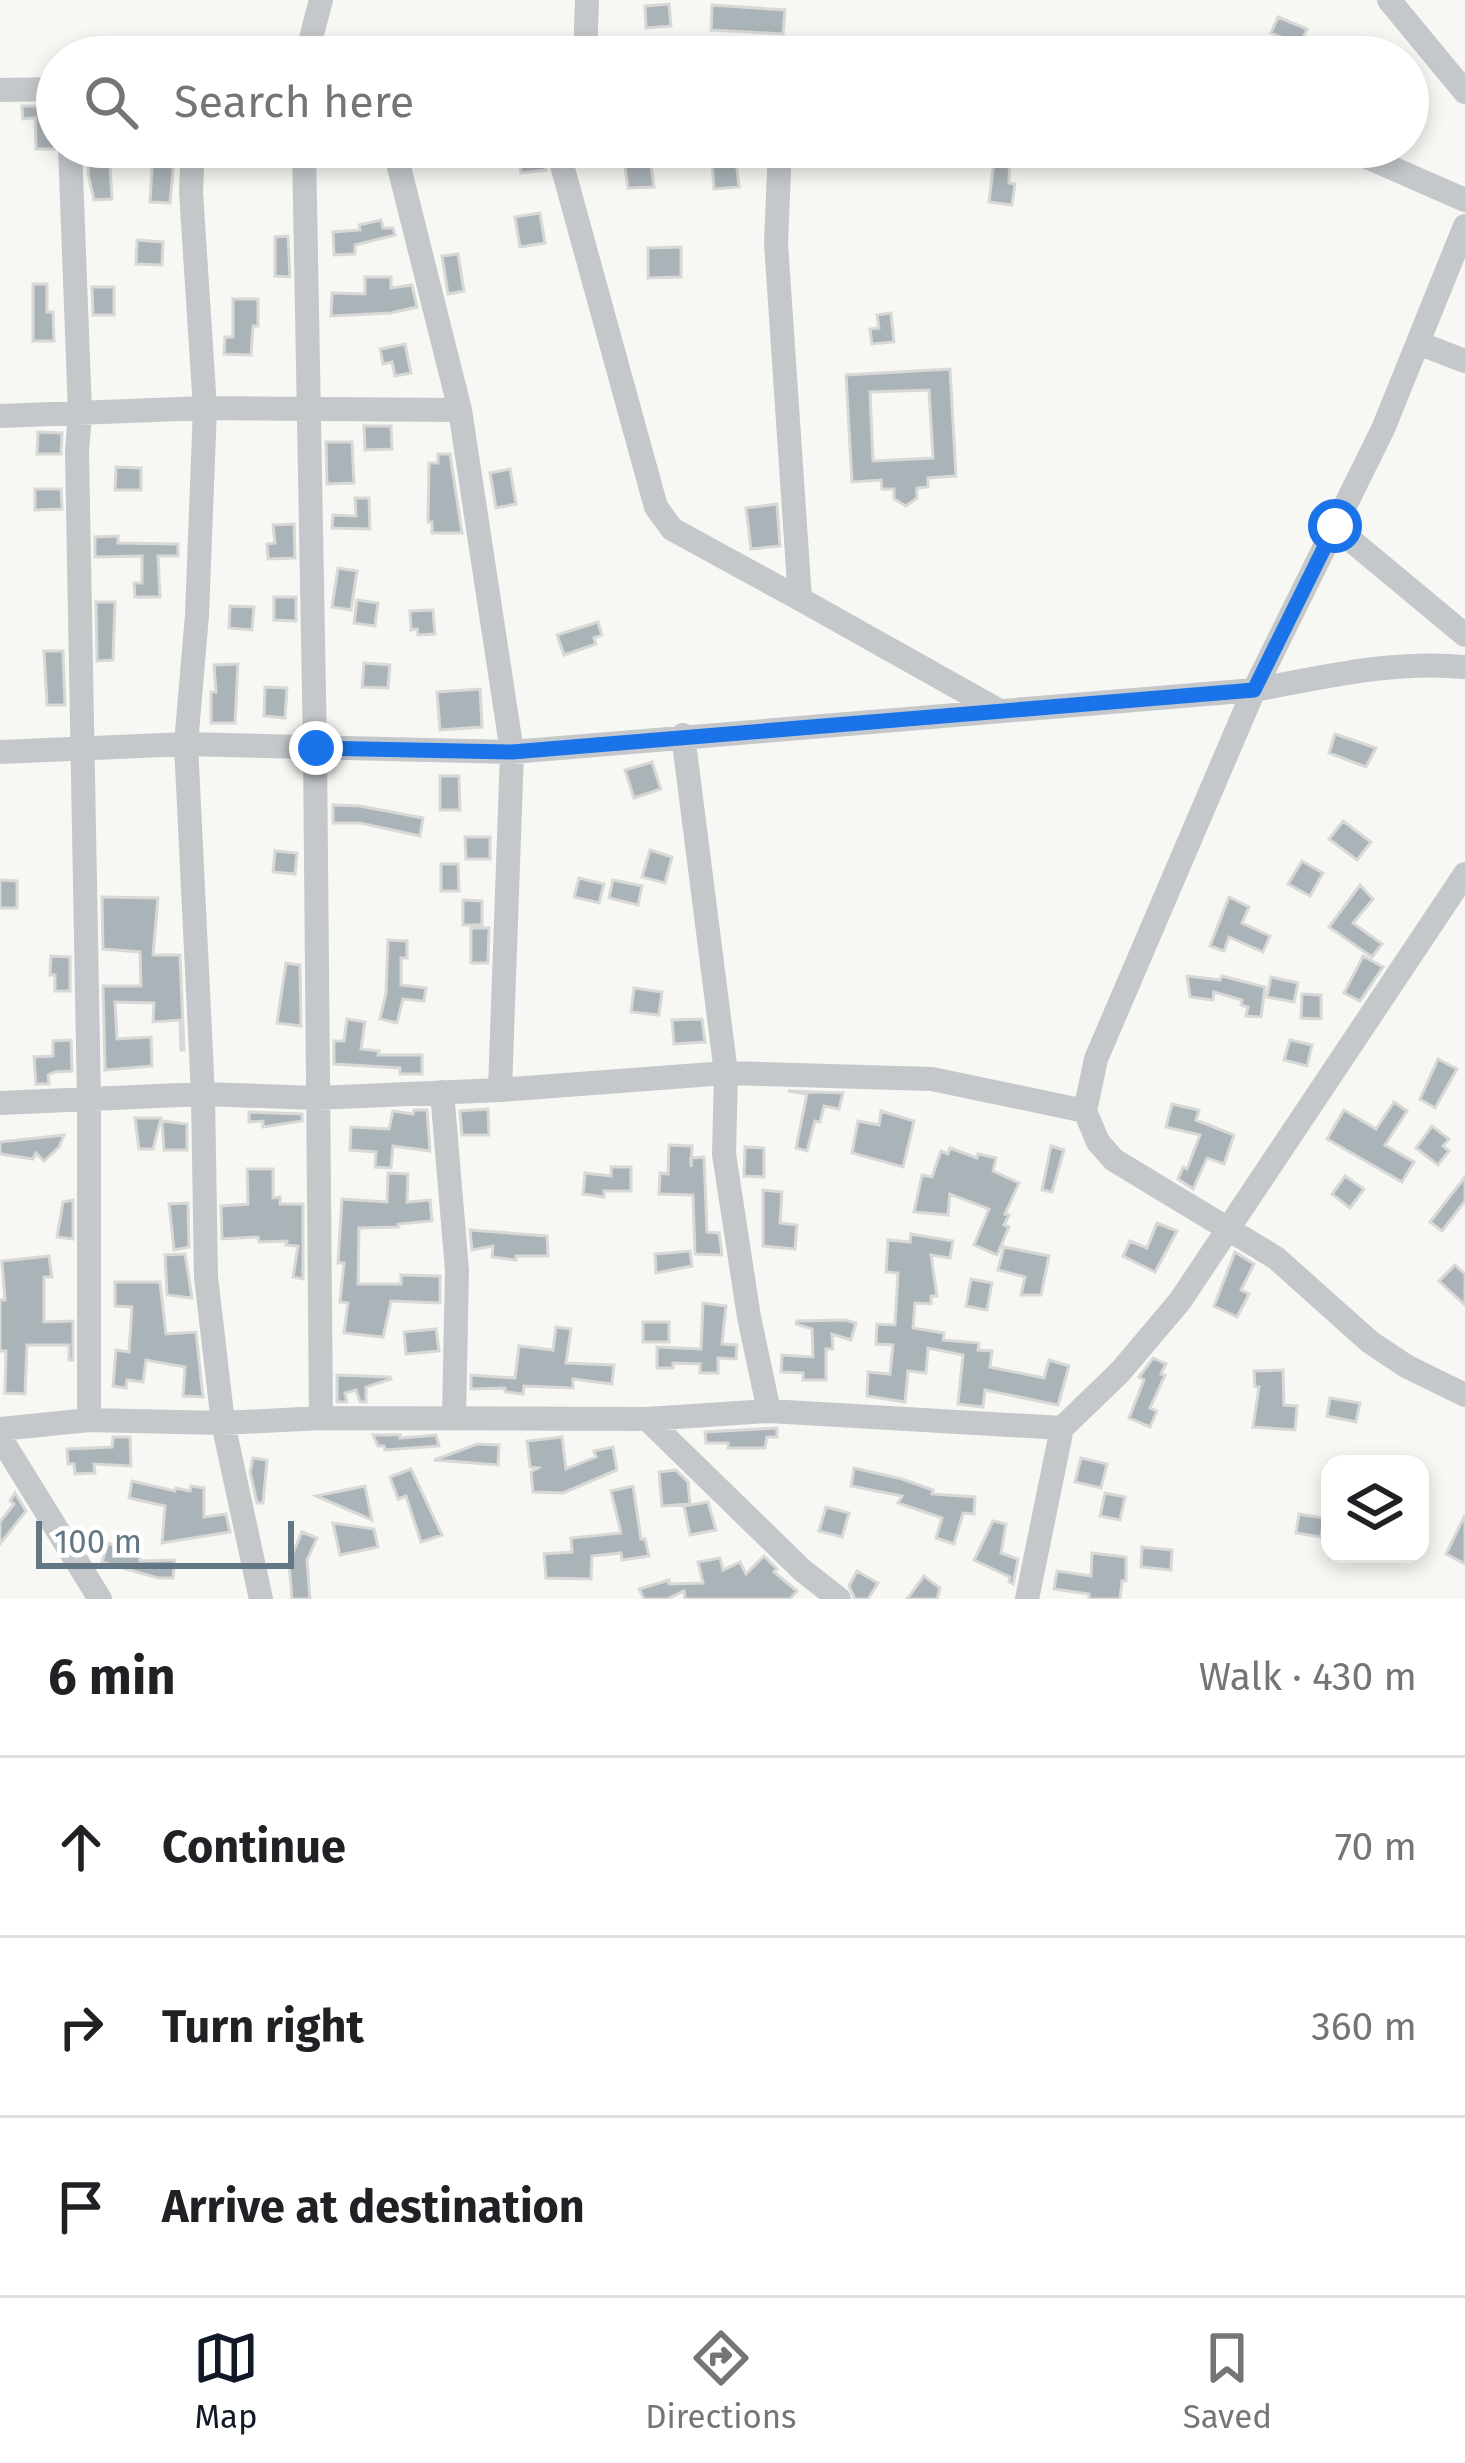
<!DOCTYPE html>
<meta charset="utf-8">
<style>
:root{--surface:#fff;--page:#f2f2f2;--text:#202124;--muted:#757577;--line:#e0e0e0;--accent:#111827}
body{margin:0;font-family:"Fira Sans",sans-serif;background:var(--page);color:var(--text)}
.controls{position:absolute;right:36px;bottom:36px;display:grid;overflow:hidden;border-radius:24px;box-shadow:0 6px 18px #0003}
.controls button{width:108px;height:108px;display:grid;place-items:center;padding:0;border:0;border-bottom:3px solid var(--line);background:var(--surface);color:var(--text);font:60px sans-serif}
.scale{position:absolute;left:36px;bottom:30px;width:258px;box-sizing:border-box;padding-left:12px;border:6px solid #647785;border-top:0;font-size:33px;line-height:42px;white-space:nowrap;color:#647785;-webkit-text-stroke:9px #fff;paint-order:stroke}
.stop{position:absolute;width:36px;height:36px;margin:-27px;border:9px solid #1a73e8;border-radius:50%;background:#fff}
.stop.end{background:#1a73e8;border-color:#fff;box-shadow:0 3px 12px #0008}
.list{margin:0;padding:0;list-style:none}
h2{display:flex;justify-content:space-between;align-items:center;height:156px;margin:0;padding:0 48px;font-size:51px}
h2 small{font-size:39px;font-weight:400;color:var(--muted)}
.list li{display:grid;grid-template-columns:78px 1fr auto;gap:36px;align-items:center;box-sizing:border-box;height:180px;padding:0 48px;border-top:3px solid var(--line)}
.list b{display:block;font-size:45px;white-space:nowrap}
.list em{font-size:39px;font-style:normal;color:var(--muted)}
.icon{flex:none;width:66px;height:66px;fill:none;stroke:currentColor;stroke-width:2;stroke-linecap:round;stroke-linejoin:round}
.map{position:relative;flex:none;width:1465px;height:1599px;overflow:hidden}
.search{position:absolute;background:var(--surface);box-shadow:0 6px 18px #0003;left:36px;right:36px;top:36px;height:132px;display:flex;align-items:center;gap:30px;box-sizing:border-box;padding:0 42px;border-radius:66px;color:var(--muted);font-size:45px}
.sheet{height:696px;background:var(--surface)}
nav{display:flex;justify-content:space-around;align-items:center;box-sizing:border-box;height:168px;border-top:3px solid var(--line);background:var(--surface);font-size:33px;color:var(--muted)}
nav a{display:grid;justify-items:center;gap:6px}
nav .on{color:var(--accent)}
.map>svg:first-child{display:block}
.building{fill:#aab3b8;stroke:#d8d8d6;stroke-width:3;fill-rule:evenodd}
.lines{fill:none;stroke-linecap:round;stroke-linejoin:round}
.minor{stroke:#c4c8cb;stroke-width:24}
.route{stroke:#1a73e8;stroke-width:15}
</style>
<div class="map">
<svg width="1465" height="1599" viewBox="0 0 1465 1599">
<rect width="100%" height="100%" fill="#f7f7f3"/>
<path class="building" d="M669 4 671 26 646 28 645 6Z
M712 5 785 10 783 34 711 30Z
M1278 17 1307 29 1300 45 1271 33Z
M22 106H47L49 130H57L54 149H36L35 118 23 119Z
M89 147H109L112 199 94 200 88 174Z
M698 147V161H656L651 164 654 187 628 188 622 148Z
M153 150 175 151 170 203 150 202Z
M541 150 546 170 521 173 519 153Z
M995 152 1010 153 1009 183 1015 184 1012 205 989 202Z
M736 160 739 187 714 189 712 162Z
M540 213 545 243 520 247 515 217Z
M381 220 383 228H393L395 235 355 245V254L334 255 333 232 360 230 359 225Z
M288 236 290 277 275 276V237Z
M137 240 163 242 162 265 136 264Z
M681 247V277L648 278V248Z
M458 254 464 291 448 294 442 256Z
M365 277H391V288L412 285 417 307 391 313 331 316 332 293 365 294Z
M33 284H47V312H53L54 341H33Z
M92 287H114V315H93Z
M233 299H258V326H253L251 355 224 354 225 337H233Z
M891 313 894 342 872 344 870 329 879 328 877 315Z
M405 344 411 373 395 376 392 362 383 364 380 349Z
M950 369 956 476 928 478V487L917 488V498L906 506 894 499V489H882L881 480 852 482 846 375ZM929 390 933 458 873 461 870 392Z
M364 426H391L392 449 365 450Z
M38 432 62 433 61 454H37Z
M326 442H352L354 483 327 484Z
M438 454H450L462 533H432V522H428L429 463H438Z
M116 467 141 468V490H115Z
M510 469 516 504 496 508 490 473Z
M35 489H61L62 509 35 510Z
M355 498H369L370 529 332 528 333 515 356 516Z
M777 504 780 546 751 549 746 508Z
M294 524 295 558 268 559 267 544 275 543 273 525Z
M118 536V543L178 544V556H158L160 597H135L134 583H142V556L95 557V537Z
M338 568 357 571 351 610 332 607Z
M274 597H296V621L274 620Z
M357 600 378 603 375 626 354 623Z
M96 602H115L113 660 97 661Z
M230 606 254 607 252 630 229 628Z
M433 610 435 634 418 635 417 629 411 630 410 611Z
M598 622 602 635 594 638 596 644 564 655 557 635Z
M44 651H63L65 705H47Z
M364 663 390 665 388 688 362 687Z
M238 664 235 723H211V692H216L214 665Z
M265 687 287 688 285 718 264 716Z
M480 689 482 727 440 730 437 692Z
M1335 734 1376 748 1366 767 1329 753Z
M652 762 661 789 634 798 625 770Z
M440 776H459L460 810H440Z
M333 805 360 806 423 818 420 836 360 823H333Z
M1343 821 1371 842 1357 860 1329 839Z
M465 837H490V859H466Z
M650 850 672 857 665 883 642 877Z
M275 851 297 853 295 874 273 872Z
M1302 861 1323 873 1310 896 1288 884Z
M441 864H458L459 891H441Z
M579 878 604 884 599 903 574 897Z
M0 880 17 881V908H0Z
M613 880 642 886 638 905 609 898Z
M1360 885 1373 899 1353 923 1382 944 1372 957 1329 927Z
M102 897 158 898 153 955H180L184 1050H181L180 1020 153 1022 154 1003 115 1002 117 1039 151 1037 152 1066 105 1070 103 986H141L140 952 103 949Z
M1229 897 1249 907 1242 923 1270 936 1263 952 1229 937 1224 951 1210 946Z
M463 900 482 901V925H463Z
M471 928H489L488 963H471Z
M388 940 407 941V958H401V985L426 988 424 1001 403 999 397 1023 380 1019 386 993Z
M51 956 70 957V991H55V975H50Z
M1363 956 1383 967 1360 1001 1344 993Z
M286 963 300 965 301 1026 277 1023Z
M1187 976 1220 980 1222 976 1265 987 1261 1017 1246 1016 1248 1007 1241 1005 1242 1000 1214 992 1213 1000 1190 997Z
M1271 977 1298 983 1294 1002 1267 997Z
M634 988 662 992 659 1015 631 1012Z
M1302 994 1321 995V1019L1301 1018Z
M347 1019 365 1022 361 1049 379 1051 378 1055H422V1074H400V1068L334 1064V1041H344Z
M702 1019 705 1042 674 1044 672 1020Z
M71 1040 72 1071 55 1072 48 1075 49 1084H36L34 1057 53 1056V1041Z
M1290 1040 1312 1045 1307 1066 1284 1060Z
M1438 1059 1457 1069 1435 1108 1420 1099Z
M788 1091 843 1093 839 1109 824 1106 820 1122 815 1121 807 1151 796 1148 807 1094Z
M1394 1102 1407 1111 1385 1145 1414 1162 1402 1182 1327 1139 1344 1110 1376 1129Z
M1172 1104 1199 1110 1196 1120 1234 1135 1224 1164 1207 1158 1193 1189 1178 1179 1183 1167 1187 1169 1200 1135 1166 1127Z
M488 1109 489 1135H462L460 1111Z
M414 1110H427L430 1151 393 1146 391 1168 375 1167 376 1152 350 1150 351 1127 389 1129 393 1111 413 1114Z
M881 1111 914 1121 903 1167 852 1153 858 1121 879 1125Z
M249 1112 302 1114V1121L263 1127V1121L249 1122Z
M135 1118H161L153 1149H139Z
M162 1121 187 1124V1150H164Z
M1432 1126 1449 1139 1443 1146 1449 1151 1438 1165 1416 1148Z
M64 1135 59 1147 44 1161 36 1153 33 1159 0 1154V1142Z
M669 1145 692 1146 691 1167V1158L704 1157 707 1232 719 1233 722 1255 695 1254 693 1195 659 1194 660 1173 668 1174Z
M1051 1146 1064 1150 1052 1192 1042 1190Z
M745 1147 764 1148V1177L744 1176Z
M950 1148 977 1158 978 1154 996 1158 993 1171 1019 1183 1005 1214 1009 1215 1004 1225 1009 1227 997 1255 974 1245 989 1209 950 1194 948 1215 914 1212 922 1175 932 1177 941 1151 948 1154Z
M611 1167H631V1191H604V1197L583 1194 585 1173 611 1176Z
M247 1169H273V1198L280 1197V1204H303V1279L293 1277 298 1246 286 1245 287 1241 259 1242 258 1237 222 1239 221 1206 248 1204Z
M388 1173 408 1174 407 1202 430 1200 432 1221 398 1224V1227L359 1228 358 1284H401V1275L440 1276V1303L391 1301 383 1337 344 1333 348 1303 340 1302 344 1263H338L342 1199 387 1202Z
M1345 1176 1364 1189 1350 1208 1332 1194Z
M1465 1177V1201L1442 1231 1430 1222Z
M763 1190 782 1192 780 1223 797 1225 795 1249 763 1246Z
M73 1200V1239L57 1237 63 1202Z
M188 1203 189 1247 174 1250 169 1204Z
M1157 1223 1177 1231 1155 1272 1123 1256 1130 1241 1147 1248Z
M470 1230 547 1236 548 1256H516V1260L492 1257 493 1246 472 1250Z
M911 1234 953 1241 950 1258 931 1255 937 1296H931V1304L915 1303 913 1328 944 1333 943 1340 979 1343 978 1350 992 1351 990 1367 1044 1378 1049 1360 1069 1366 1058 1405 985 1390 983 1407 958 1404 963 1355 928 1348 926 1373 908 1371 905 1402 867 1396 868 1372 890 1374 893 1345 876 1344 877 1324 895 1325 898 1273 886 1272 888 1240 910 1242Z
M1004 1247 1049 1256 1041 1295H1021L1025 1277 998 1270Z
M690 1251 692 1266 656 1273 655 1254Z
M1235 1252 1254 1264 1241 1290 1249 1294 1237 1317 1214 1306Z
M185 1254 192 1298 167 1295 165 1255Z
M49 1256 52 1277H44V1322L73 1321V1360H69V1345H27L25 1394 5 1393 6 1351H0V1300H5L2 1261Z
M1455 1265 1465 1274V1305L1439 1281Z
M971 1279 992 1283 987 1310 966 1306Z
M115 1282H160L166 1334 196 1332 203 1397 183 1396 185 1367 146 1360 143 1382 127 1380 126 1388 113 1386 116 1350 129 1352 132 1307 115 1306Z
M703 1303 726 1306 722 1344 737 1345 736 1359 718 1358V1373H700V1364L673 1363V1368H657V1347L701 1349Z
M845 1320 856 1323 851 1340 832 1334 833 1349H826V1380H803V1373L781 1372 782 1355 813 1357 812 1329 796 1324 797 1321Z
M643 1322H669V1342H643Z
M556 1327 571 1329 566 1363 614 1365 612 1384 573 1379V1388L524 1386 523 1394 505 1392V1388L471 1389V1375L515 1378 519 1346 553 1350Z
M436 1329 439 1351 406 1354 404 1332Z
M1153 1358 1166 1364 1161 1374 1165 1375 1150 1408 1157 1411 1150 1427 1129 1418 1144 1380 1139 1377Z
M1283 1370 1284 1405 1297 1406 1295 1430 1253 1427 1259 1387H1255L1254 1371Z
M337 1375 390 1377 391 1379 366 1387V1402H360L356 1390 345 1393 347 1402H337Z
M1330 1398 1360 1403 1356 1422 1327 1416Z
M777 1428V1437H767L765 1448H728V1443H706L705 1432Z
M373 1435H400V1438L436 1435 439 1446 385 1450 384 1446H378Z
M113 1437H130L131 1466 94 1464 95 1473 75 1474 74 1464H68L67 1449 112 1447Z
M562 1437 566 1469 596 1457 594 1451 613 1447 617 1470 563 1493 533 1492 531 1472 538 1468 530 1467 527 1441Z
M477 1444 499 1445 498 1465 434 1460Z
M253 1458 267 1460 263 1503H257L250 1472Z
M1081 1458 1107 1464 1101 1488 1075 1482Z
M854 1468 902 1479 933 1490 932 1494 975 1497 974 1514 963 1513 954 1544 936 1538 942 1518 898 1503 902 1496 851 1486Z
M411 1469 442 1535 421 1542 406 1496 398 1499 390 1477Z
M676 1470 688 1482 690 1504 662 1506 659 1472Z
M132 1481 175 1491 176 1488 190 1491 191 1486 204 1488V1517L226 1514 230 1532 162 1543 165 1506 129 1498Z
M365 1486 372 1520 316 1496Z
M633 1486 641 1539H645L649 1556 622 1560 621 1553 592 1556 591 1579 546 1578 544 1554 572 1552 571 1538 621 1533 611 1491Z
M15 1493 26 1511 0 1544V1522L14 1504 10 1501Z
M1105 1493 1125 1497 1120 1520 1100 1516Z
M708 1502 716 1530 690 1535 684 1506Z
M826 1507 849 1513 842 1537 819 1531Z
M1299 1514 1324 1518 1321 1537 1296 1533Z
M1465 1515V1564L1446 1554Z
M993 1521 1006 1524 1001 1553 1018 1559 1013 1584 1009 1582 1010 1577 974 1560Z
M333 1523 374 1529 378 1547 340 1555Z
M302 1532 317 1538 307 1560 310 1599H292L289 1562Z
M108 1543 140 1554V1561L175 1560 173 1578H158L102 1562Z
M1142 1547 1172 1550 1171 1570 1141 1567Z
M1092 1553 1126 1557V1581H1122L1120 1599H1089V1594L1054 1589 1057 1571 1091 1576Z
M764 1556 777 1569 774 1572 797 1591 790 1599H685L684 1591 667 1599H644L639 1589 669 1580V1584L703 1583 698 1562 720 1558 723 1570 740 1562 746 1574Z
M857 1571 878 1583 868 1599H855L849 1586Z
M924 1576 940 1588 937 1599H907Z"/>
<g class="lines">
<path class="minor" d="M1389 0 1465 92
M306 57 321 0
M585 57 587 0
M0 90 57 89
M70 147 80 412 77 452 89 1100V1420
M193 147 191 192 205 408 197 615 186 744 203 1094 206 1277 223 1423 261 1599
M304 147 315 747 321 1418
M394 147 460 410
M557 147 656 507 672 529 800 599 776 243 780 147
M1344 147 1465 200
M1465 226 1383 429 1254 690 1096 1059 1085 1111 1098 1142 1114 1160 1276 1258 1370 1342 1406 1366 1465 1395
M1418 343 1465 361
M0 416 205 408 460 410 512 752 500 1090
M1335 527 1465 635
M800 599 996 709
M683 735 726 1073 724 1154 749 1317 769 1411
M0 752 186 744 512 752 1254 690C1324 677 1394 660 1465 667
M442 1092 457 1270 454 1417
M0 1103 203 1094 316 1098 500 1090 726 1073 932 1079 1085 1111
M647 1419 802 1570 839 1599
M0 1429 89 1420 223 1423 321 1418 647 1419 769 1411 1062 1428 1120 1372 1180 1301 1465 874
M0 1437 100 1599
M1027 1599 1062 1428"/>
</g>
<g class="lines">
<path class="route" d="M316 748 512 752 1254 690 1335 526"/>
</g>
</svg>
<div class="controls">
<button><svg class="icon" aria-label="layers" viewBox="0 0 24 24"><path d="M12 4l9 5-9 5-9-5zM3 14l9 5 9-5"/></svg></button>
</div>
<div class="scale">100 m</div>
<div class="stop" style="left:1335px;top:526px"></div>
<div class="stop end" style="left:316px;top:748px"></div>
<div class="search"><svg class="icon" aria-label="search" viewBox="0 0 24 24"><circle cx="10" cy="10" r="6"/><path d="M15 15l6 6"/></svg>Search here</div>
</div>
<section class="sheet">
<h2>6 min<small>Walk · 430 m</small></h2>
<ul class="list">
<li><svg class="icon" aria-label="ahead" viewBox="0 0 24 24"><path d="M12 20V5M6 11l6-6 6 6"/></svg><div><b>Continue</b></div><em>70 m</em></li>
<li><svg class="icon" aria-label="right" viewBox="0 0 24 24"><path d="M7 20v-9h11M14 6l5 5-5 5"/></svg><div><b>Turn right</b></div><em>360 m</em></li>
<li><svg class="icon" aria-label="arrive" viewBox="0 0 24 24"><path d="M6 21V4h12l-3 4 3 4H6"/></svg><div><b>Arrive at destination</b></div></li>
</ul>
</section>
<nav>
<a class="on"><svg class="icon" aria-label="map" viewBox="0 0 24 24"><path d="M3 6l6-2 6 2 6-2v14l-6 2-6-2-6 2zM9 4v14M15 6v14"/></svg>Map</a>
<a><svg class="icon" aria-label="directions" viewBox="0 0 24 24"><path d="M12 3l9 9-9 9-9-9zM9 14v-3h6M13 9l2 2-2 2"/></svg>Directions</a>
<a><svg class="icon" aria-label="saved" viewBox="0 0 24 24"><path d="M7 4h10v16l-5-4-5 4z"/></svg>Saved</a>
</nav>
